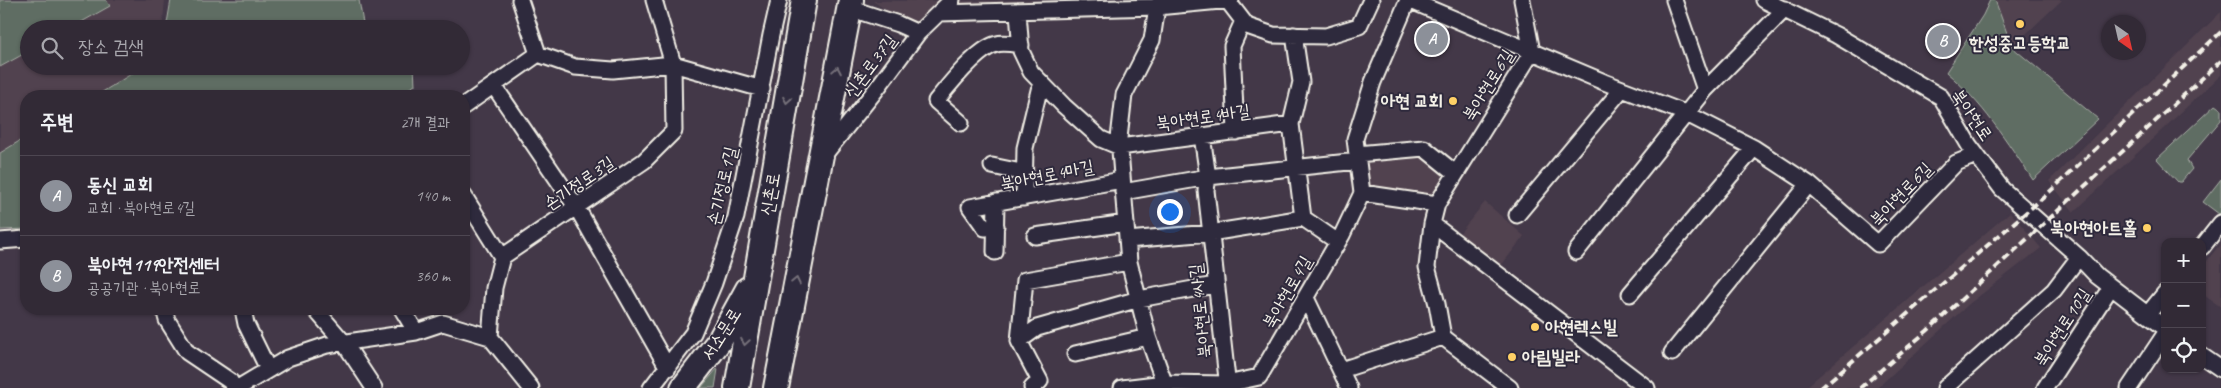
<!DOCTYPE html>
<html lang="ko">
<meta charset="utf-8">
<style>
:root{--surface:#322a36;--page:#3a323e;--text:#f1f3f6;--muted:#a8a7ad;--line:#4d4651;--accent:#8c9099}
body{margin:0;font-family:Caveat,"Poor Story",sans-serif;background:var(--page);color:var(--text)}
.controls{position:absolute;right:15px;bottom:15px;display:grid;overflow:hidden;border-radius:10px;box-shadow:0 1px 4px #0004}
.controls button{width:45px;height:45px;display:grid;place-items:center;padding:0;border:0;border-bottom:1px solid var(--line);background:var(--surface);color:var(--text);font:25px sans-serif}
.compass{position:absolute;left:2101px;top:15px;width:45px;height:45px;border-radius:50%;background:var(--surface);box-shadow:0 1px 4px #0004;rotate:146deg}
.you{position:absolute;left:1169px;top:211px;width:18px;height:18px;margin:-12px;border:4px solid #fff;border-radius:50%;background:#1a73e8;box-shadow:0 0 0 8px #1a73e833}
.badge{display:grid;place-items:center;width:32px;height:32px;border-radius:50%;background:var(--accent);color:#fff;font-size:16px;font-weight:700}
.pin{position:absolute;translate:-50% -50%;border:2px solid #fff;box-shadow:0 1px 5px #0006}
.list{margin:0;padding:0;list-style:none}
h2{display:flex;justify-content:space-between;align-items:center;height:65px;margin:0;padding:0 20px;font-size:21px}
h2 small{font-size:16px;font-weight:400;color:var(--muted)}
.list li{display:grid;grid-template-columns:32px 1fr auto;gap:15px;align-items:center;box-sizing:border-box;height:80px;padding:0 20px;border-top:1px solid var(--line)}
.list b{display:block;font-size:19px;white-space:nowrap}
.list p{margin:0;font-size:16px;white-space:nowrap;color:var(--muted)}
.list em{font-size:16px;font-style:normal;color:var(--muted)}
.icon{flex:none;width:28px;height:28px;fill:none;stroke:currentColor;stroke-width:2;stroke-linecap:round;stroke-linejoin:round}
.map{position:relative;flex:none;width:2221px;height:388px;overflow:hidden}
.search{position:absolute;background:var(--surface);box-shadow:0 1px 4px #0004;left:20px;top:20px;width:450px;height:55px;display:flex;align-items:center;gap:12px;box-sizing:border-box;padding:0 18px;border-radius:28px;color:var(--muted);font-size:19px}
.panel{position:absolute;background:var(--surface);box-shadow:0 1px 4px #0004;left:20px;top:90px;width:450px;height:225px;border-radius:20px}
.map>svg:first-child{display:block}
.built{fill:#51424f}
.green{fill:#5e6d63;stroke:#a9afa6}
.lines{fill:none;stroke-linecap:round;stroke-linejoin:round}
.minor-casing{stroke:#f4f1e8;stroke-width:19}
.primary-casing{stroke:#f4f1e8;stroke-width:28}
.minor{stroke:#2f2a3d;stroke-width:15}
.primary{stroke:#2f2a3d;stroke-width:24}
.rail{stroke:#f4f1e8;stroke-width:4;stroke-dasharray:8 4;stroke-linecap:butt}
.oneway{stroke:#747079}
.poi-dot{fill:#ffd166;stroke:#2f2a3d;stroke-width:2}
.labels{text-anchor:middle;stroke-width:4;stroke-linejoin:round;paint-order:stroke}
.poi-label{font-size:18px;font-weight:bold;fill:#f4f1e8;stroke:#2f2a3d;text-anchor:end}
.street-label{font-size:18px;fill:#f4f1e8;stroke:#2f2a3d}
</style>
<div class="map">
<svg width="2221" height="388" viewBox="0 0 2221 388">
<rect width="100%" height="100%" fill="#433848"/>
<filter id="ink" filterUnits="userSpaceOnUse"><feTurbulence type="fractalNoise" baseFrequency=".02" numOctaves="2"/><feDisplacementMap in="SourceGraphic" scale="10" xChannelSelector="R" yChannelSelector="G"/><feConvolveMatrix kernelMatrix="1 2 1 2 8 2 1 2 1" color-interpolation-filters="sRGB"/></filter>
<g filter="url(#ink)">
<path class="built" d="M0 0H165L162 29H29V66H144L96 96H26V137L0 153Z
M1129 0 1125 8 939 13 918 33 873 1Z
M1995 0H2062L2012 47Z
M2221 12V75L2074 212 2049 181Z
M1423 154 1447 173 1433 195 1367 188 1365 159Z
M1485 202 1524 236 1500 267 1459 234Z
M2010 212 2041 248 1969 304 1877 388H1805Z
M2221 243V307L2202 294V267Z"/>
<path class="green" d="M0 0H106L110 6 69 29H29V51L0 67Z
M171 0H359L364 29H166Z
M1990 0H1995L2012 47 2098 119 2033 180C2006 140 1983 103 1946 72L1983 15Z
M144 66H414L415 85 396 96H96Z
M2215 105 2221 109V120L2187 160 2192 169 2181 182H2178L2157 159Z
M26 137V229L0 230V153Z
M2221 179V212L2219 214 2203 202Z
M718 369 715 388H701L717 369Z"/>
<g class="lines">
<g class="minor-casing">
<path id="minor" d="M520 0 538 54
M1161 0 1157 7 1152 40 1124 95 1119 138 1129 262 1148 337 1166 388
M1227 0 1247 26 1273 35 1326 36 1359 26 1371 0
M1409 0 1604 82 1685 113 1754 148 1809 184 1878 244 1956 163 1976 155
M1522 0 1532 52
M1674 0 1705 90
M1764 0 1836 35 1941 97 1969 145 2002 189 2079 257 2097 276 2165 328
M849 8 898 24 918 33
M1018 12 1021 51 1031 72 1064 106 1101 139 1120 147 1291 124
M939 13 1157 7 1231 0
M1294 35 1301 82 1291 124 1303 218 1338 242
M538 54 575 67 613 70 673 64 762 89
M494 86 577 208 668 368
M464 106 538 54
M961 123 936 101C948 86 978 48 997 44 1003 42 1014 44 1021 45
M1236 132 1232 46 1243 21
M1202 136 1208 177 1206 190 1228 388
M1357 154 1424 148 1455 173
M824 155 875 91 918 33 952 0
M992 166 1025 173
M1123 192 1208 177 1358 161
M1362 193 1437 204
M464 196 502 257
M1024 198 1025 148 1041 82
M1517 215 1622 89
M1432 224 1647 388
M996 226 985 228 970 207 1122 180
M1035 236 1126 223
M1127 240 1210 233 1303 218
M0 241 26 239
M2202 247 2221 223
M995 252 996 202
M1576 252 1705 90 1785 9
M502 257 644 161 674 131 673 64 654 0
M1630 294 1754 148
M1306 298 1349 388
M164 309 167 320 187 352 230 381 234 388
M243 309 246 324 268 369
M315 309 345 344 374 388
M402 309 416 332 443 323 490 337 531 388
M2148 314 2165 293
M490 337 494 288 502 257
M1019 341 1037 328 1139 299 1215 285
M1672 353 1809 184
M1075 354 1148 337
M2202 356 2221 369
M1341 370 1443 337
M238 388 288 358 327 345 416 332
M651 388 693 333 714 283 736 217 771 35 779 0
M1032 388 1040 381 1019 341 1025 280 1129 262
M1122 388 1165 383 1227 384 1259 377 1342 235 1362 193 1355 139 1373 82 1408 0
M1510 388 1443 337 1437 304 1427 267 1432 224 1437 204 1532 52
M1945 388 2054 290 2079 257
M2045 388 2111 287
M2129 388 2165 334"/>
</g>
<g class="primary-casing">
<path id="primary" d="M683 388 720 340 748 289
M737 388 804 0
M776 388 851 0"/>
</g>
<use href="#minor" class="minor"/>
<use href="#primary" class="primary"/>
<path class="rail" d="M1821 388 2044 197 2221 32
M1860 388 1927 331 2221 61"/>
</g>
<defs><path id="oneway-chevron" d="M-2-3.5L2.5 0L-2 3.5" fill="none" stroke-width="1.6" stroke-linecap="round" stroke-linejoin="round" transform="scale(1.25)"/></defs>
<g class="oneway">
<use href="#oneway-chevron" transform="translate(837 70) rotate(-79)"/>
<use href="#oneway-chevron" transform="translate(787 100) rotate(100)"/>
<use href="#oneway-chevron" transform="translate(796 281) rotate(-78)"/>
<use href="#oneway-chevron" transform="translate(745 342) rotate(99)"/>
</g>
</g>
<g class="poi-dot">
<circle cx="2020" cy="24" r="5"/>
<circle cx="1453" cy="101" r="5"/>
<circle cx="2147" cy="228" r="5"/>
<circle cx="1535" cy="327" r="5"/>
<circle cx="1512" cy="357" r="5"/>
</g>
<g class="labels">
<g class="poi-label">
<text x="2020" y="49" text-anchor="middle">한성중고등학교</text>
<text x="1443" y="107">아현 교회</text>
<text x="2137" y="234">북아현아트홀</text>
<text x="1545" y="333" text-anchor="start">아현렉스빌</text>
<text x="1522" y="363" text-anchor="start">아림빌라</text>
</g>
<g class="street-label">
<text transform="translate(870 66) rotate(-53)" y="6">신촌로37길</text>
<text transform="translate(1488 85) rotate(-58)" y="6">북아현로6길</text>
<text transform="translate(1972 115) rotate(56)" y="6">북아현로</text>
<text transform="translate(1203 117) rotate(-8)" y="6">북아현로4바길</text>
<text transform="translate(1047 175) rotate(-11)" y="6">북아현로4마길</text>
<text transform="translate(579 183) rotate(-34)" y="6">손기정로3길</text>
<text transform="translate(722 186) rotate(-77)" y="6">손기정로1길</text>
<text transform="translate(770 194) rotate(-80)" y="6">신촌로</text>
<text transform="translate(1901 194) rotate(-46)" y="6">북아현로6길</text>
<text transform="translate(1287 292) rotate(-60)" y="6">북아현로4길</text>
<text transform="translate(1200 311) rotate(-96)" y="6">북아현로4사길</text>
<text transform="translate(2062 327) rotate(-57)" y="6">북아현로10길</text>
<text transform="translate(721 334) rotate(-58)" y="6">서소문로</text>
</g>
</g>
</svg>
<div class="controls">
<button>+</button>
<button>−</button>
<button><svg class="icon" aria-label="locate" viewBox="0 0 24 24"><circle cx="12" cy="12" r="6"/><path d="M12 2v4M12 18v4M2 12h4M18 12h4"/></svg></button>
</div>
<svg class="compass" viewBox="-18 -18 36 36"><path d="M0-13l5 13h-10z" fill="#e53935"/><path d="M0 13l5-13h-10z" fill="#a8a7ad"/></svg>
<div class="you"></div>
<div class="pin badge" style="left:1432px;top:39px">A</div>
<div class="pin badge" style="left:1943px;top:41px">B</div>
<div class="search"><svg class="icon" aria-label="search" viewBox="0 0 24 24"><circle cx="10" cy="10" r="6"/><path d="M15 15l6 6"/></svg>장소 검색</div>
<section class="panel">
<h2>주변<small>2개 결과</small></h2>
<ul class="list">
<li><span class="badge">A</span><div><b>동신 교회</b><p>교회 · 북아현로4길</p></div><em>140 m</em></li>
<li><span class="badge">B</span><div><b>북아현119안전센터</b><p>공공기관 · 북아현로</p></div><em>360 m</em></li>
</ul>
</section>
</div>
